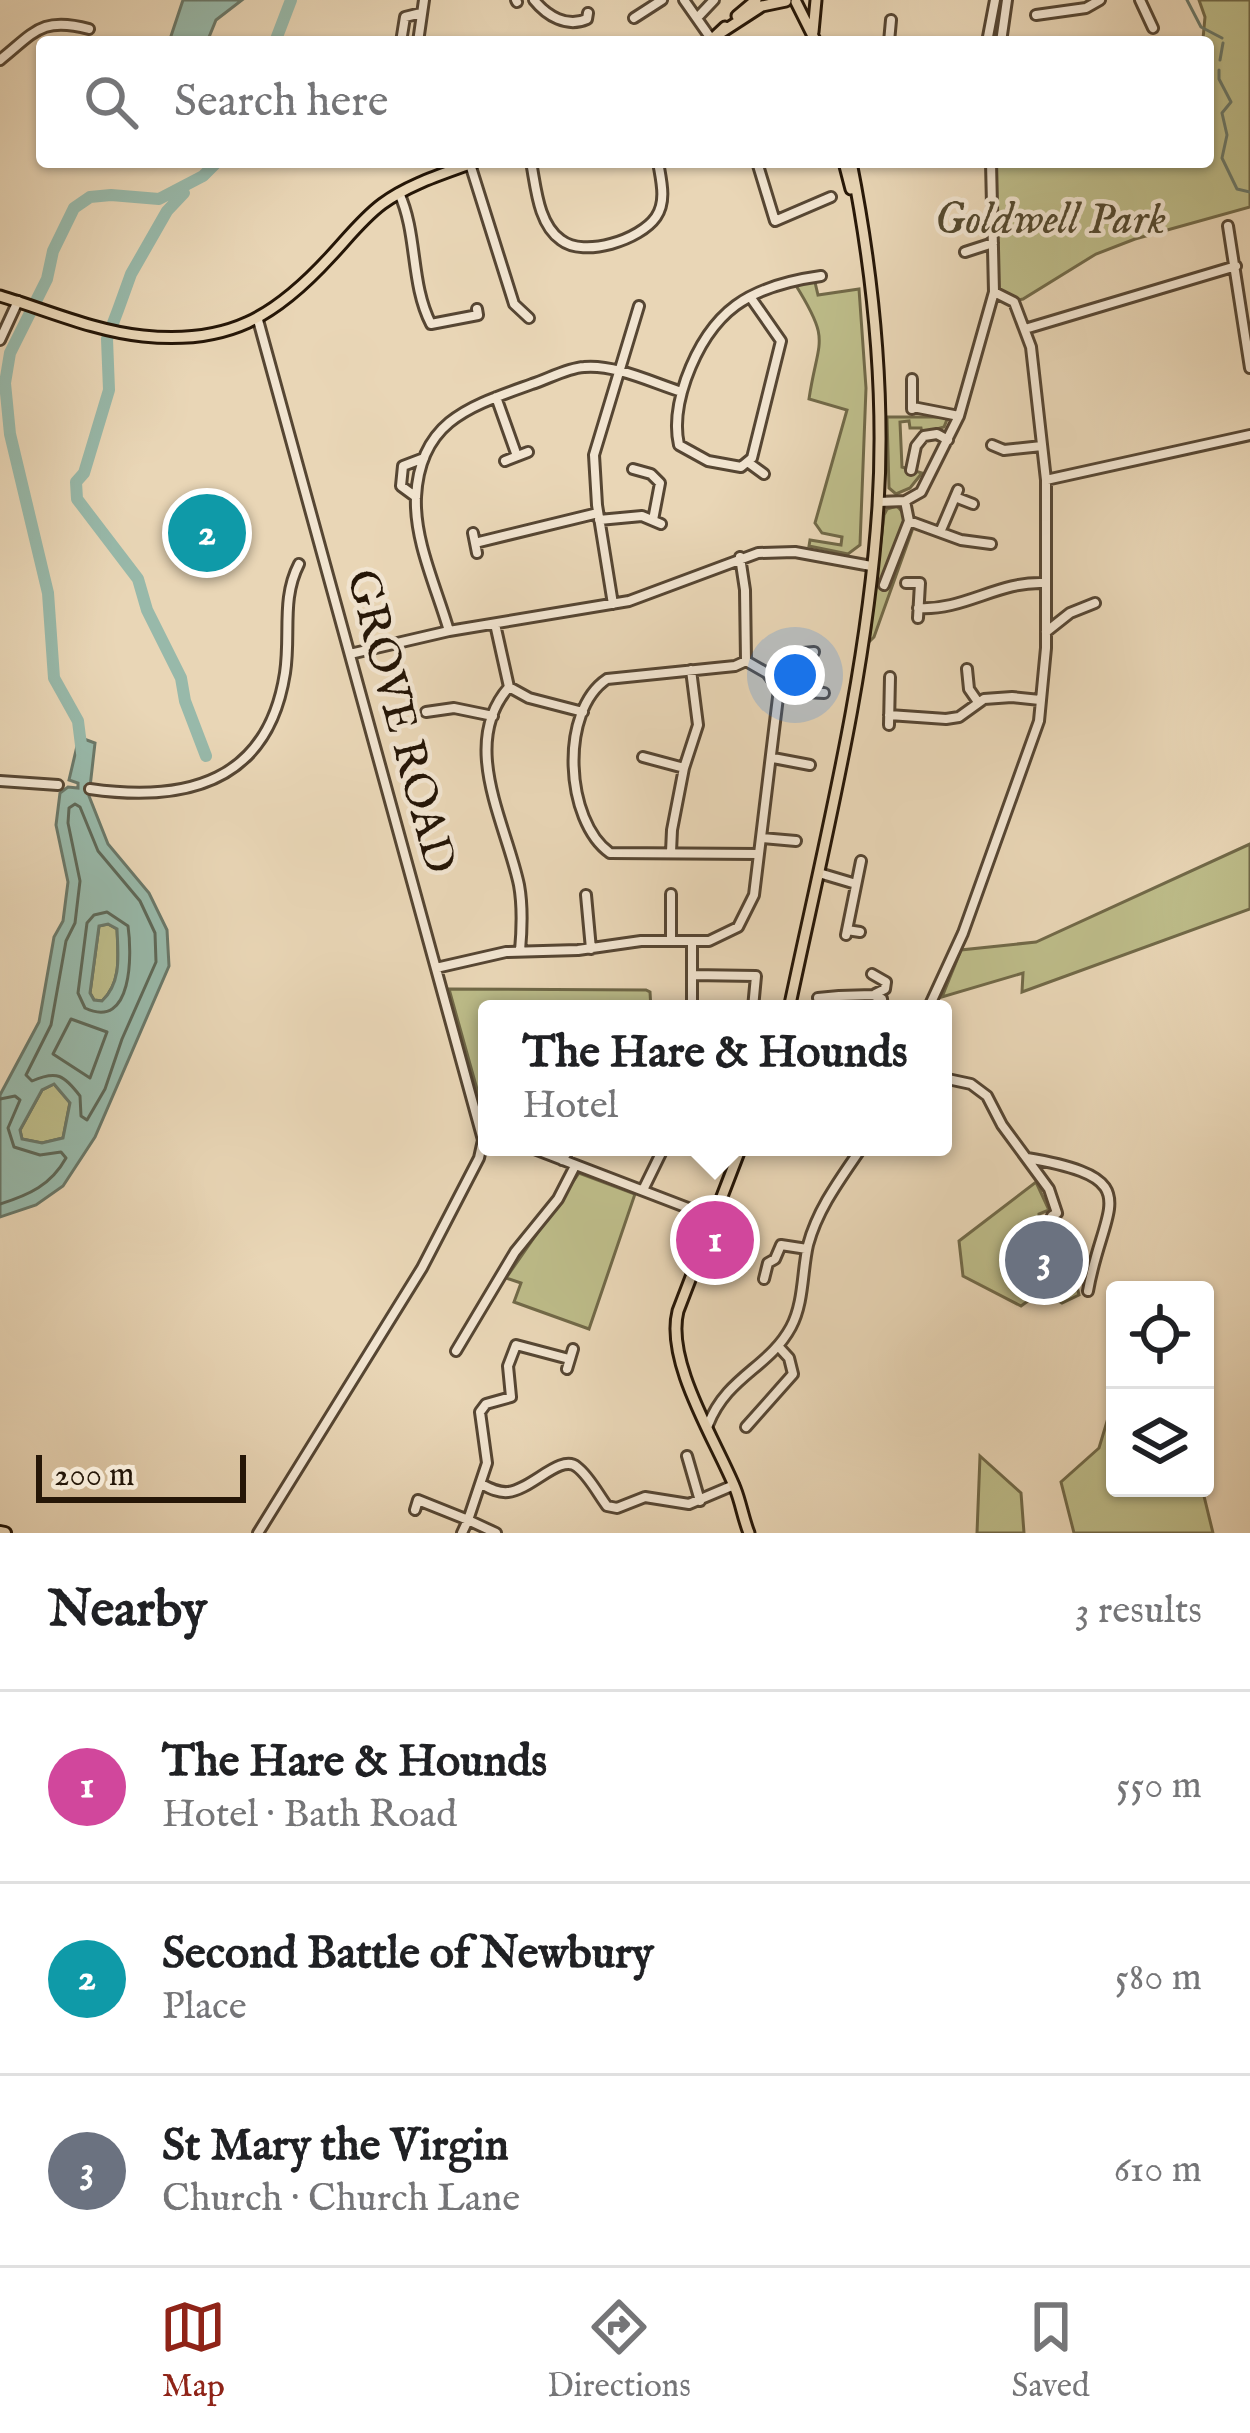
<!DOCTYPE html>
<meta charset="utf-8">
<style>
:root{--surface:#fff;--page:#f6f6f6;--text:#202124;--muted:#757577;--line:#e0e0e0;--accent:#8f2418}
body{margin:0;font-family:"IM FELL English",serif;background:var(--page);color:var(--text)}
.controls{position:absolute;right:36px;bottom:36px;display:grid;overflow:hidden;border-radius:12px;box-shadow:0 3px 9px #0004}
.controls button{width:108px;height:108px;display:grid;place-items:center;padding:0;border:0;border-bottom:3px solid var(--line);background:var(--surface);color:var(--text);font:60px sans-serif}
.scale{position:absolute;left:36px;bottom:30px;width:210px;box-sizing:border-box;padding-left:12px;border:6px solid #251607;border-top:0;font-size:33px;line-height:42px;white-space:nowrap;color:#251607;-webkit-text-stroke:9px #f1e4d0;paint-order:stroke}
.you{position:absolute;left:795px;top:675px;width:42px;height:42px;margin:-30px;border:9px solid #fff;border-radius:50%;background:#1a73e8;box-shadow:0 0 0 18px #1a73e833}
.badge{display:grid;place-items:center;width:78px;height:78px;border-radius:50%;background:var(--accent);color:#fff;font-size:39px;font-weight:700}
.pin{position:absolute;translate:-50% -50%;border:6px solid #fff;box-shadow:0 3px 12px #0006}
.popup{position:absolute;left:478px;top:1000px;width:474px;height:156px;box-sizing:border-box;display:grid;place-content:center;border-radius:12px;background:var(--surface);filter:drop-shadow(0 3px 9px #0005);font-size:39px;white-space:nowrap;color:var(--muted)}
.popup b{font-size:45px;color:var(--text)}
.popup::after{content:'';position:absolute;left:50%;top:100%;margin-left:-24px;border:24px solid transparent;border-top-color:var(--surface)}
.list{margin:0;padding:0;list-style:none}
h2{display:flex;justify-content:space-between;align-items:center;height:156px;margin:0;padding:0 48px;font-size:51px}
h2 small{font-size:39px;font-weight:400;color:var(--muted)}
.list li{display:grid;grid-template-columns:78px 1fr auto;gap:36px;align-items:center;box-sizing:border-box;height:192px;padding:0 48px;border-top:3px solid var(--line)}
.list b{display:block;font-size:45px;white-space:nowrap}
.list p{margin:0;font-size:39px;white-space:nowrap;color:var(--muted)}
.list em{font-size:39px;font-style:normal;color:var(--muted)}
.icon{flex:none;width:66px;height:66px;fill:none;stroke:currentColor;stroke-width:2;stroke-linecap:round;stroke-linejoin:round}
.map{position:relative;flex:none;width:1250px;height:1533px;overflow:hidden}
.search{position:absolute;background:var(--surface);box-shadow:0 3px 9px #0004;left:36px;right:36px;top:36px;height:132px;display:flex;align-items:center;gap:30px;box-sizing:border-box;padding:0 42px;border-radius:12px;color:var(--muted);font-size:45px}
.sheet{height:732px;background:var(--surface)}
nav{display:flex;justify-content:space-around;align-items:center;box-sizing:border-box;height:168px;border-top:3px solid var(--line);background:var(--surface);font-size:33px;color:var(--muted)}
nav a{display:grid;justify-items:center;gap:6px}
nav .on{color:var(--accent)}
.map>svg:first-child{display:block}
.green{fill:#bdbc89;stroke:#716948;stroke-width:3}
.water{fill:#98b9aa;stroke:#6a7869;stroke-width:3;fill-rule:evenodd}
.lines{fill:none;stroke-linecap:round;stroke-linejoin:round}
.shore{stroke:#5e6858;stroke-width:3}
.stream{stroke:#6a7869;stroke-width:3}
.river{stroke:#98b9aa;stroke-width:12}
.minor-casing{stroke:#564633;stroke-width:14}
.major-casing{stroke:#251607;stroke-width:15}
.highway-casing{stroke:#251607;stroke-width:16}
.minor{stroke:#f1e4d0;stroke-width:8}
.major{stroke:#e9d6b6;stroke-width:9}
.highway{stroke:#e9d6b6;stroke-width:10}
.labels{text-anchor:middle;stroke-width:9;stroke-linejoin:round;paint-order:stroke}
.park-label{font-size:45px;font-style:italic;fill:#53482e;stroke:#f1e4d0}
.street-label{font-size:45px;fill:#251607;stroke:#f1e4d0}
</style>
<div class="map">
<svg width="1250" height="1533" viewBox="0 0 1250 1533">
<rect width="100%" height="100%" fill="#e9d6b6"/>
<filter id="stains"><feTurbulence type="fractalNoise" baseFrequency=".00167" numOctaves="4"/><feColorMatrix values="0 0 0 0 .2 0 0 0 0 .09 0 0 0 0 .02 0 0 0 .5 -.17"/></filter>
<radialGradient id="worn" r=".72"><stop offset=".6" stop-color="#630" stop-opacity="0"/><stop offset="1" stop-color="#630" stop-opacity=".3"/></radialGradient>
<path class="green" d="M1199 0H1250V207L1135 239 1096 254 1023 299 1014 301 995 292V162H1208V42H1188L1203 39 1205 17Z
M814 278 818 295 859 289 866 388 860 545 848 554 809 546 810 540 841 545 842 537 822 533 815 523 847 410 809 399C818 338 832 343 795 284Z
M887 417H948L944 427 922 433 921 428H910L909 421 900 422 902 467 922 473 910 488 896 494 889 488Z
M897 506 914 525 874 637 869 642 884 515 887 509Z
M1250 844V909L1022 992 1023 973 942 997 961 950 1036 942Z
M108 924 117 929C118 955 122 982 102 1001L94 1000 90 993 99 926Z
M449 989 646 990 650 992 651 1009H487V1125Z
M54 1084 70 1102 63 1138 42 1143 22 1139 20 1130 42 1090Z
M579 1173 635 1194 589 1329 514 1302 521 1283 506 1278Z
M1036 1182 1049 1210 1039 1214V1221L1053 1224 1070 1283 1076 1282 1079 1295 1062 1303 1042 1291 1021 1306 963 1276 959 1241Z
M1115 1395V1488H1202L1213 1533H1074L1061 1482 1099 1448Z
M980 1456 1021 1493 1024 1533H977Z"/>
<path class="water" d="M183 0H242L216 20 207 42H169Z
M84 739 95 743 89 796 108 844 149 893 167 930 169 966 95 1137 63 1186 36 1205 0 1217V1095L39 1022 54 937 63 921 68 882 56 825 60 793 68 787 78 788V783L69 780 77 746ZM108 924 117 929C118 955 122 982 102 1001L94 1000 90 993 99 926ZM54 1084 70 1103 63 1138 42 1143 22 1139 20 1130 42 1090Z"/>
<g class="lines">
<path class="shore" d="M75 804 80 807 98 851 140 901 155 933 156 962 122 1039 105 1089 87 1120 81 1116 80 1096C64 1075 57 1070 32 1081L26 1075 51 1025 66 941 75 923 80 881 68 823 69 808Z
M107 912 128 926C132 953 133 1031 85 1008L78 993 87 923 94 915Z
M71 1019 107 1032 90 1078 53 1054Z
M0 1099 15 1096 20 1100 8 1128 14 1147 40 1155 61 1152 66 1158C51 1185 29 1195 0 1204"/>
<path class="stream" d="M1187 0 1201 27 1222 38
M1220 60 1223 43
M1219 70V79L1231 102 1222 113 1227 135 1222 158 1237 189 1250 192"/>
<path class="river" d="M275 42 291 0
M184 193 167 211 131 274 118 310 107 339 109 390 84 473 76 482 77 499 138 579 147 610 181 678 185 701 206 756
M82 753 78 721 54 678 48 593 10 434 5 383 10 353 47 279 53 251 74 208 90 197 111 195 159 199 203 176 217 162"/>
<g class="minor-casing">
<path id="minor" d="M516 0 517 2
M534 0C547 16 567 28 587 19L588 13
M684 0 712 40
M1140 0 1153 28
M1036 15 1086 8 1100 0
M634 18 662 0
M697 18 714 0
M401 42 405 17 421 13
M418 42 424 0
M889 42 891 20
M987 42 995 0
M1001 42 1007 0
M0 60C34 33 41 16 89 29
M531 162C536 187 538 224 561 240 584 258 640 240 656 217 667 201 661 180 658 162
M757 162 775 221 831 197
M470 164 514 304 529 318
M399 193C418 234 410 283 431 324L478 315 477 309
M1228 226 1250 368
M965 252 993 243
M751 298 781 341 752 458 741 467 708 461 679 445C674 423 679 399 686 379 711 310 749 286 821 276
M258 320 483 1140 479 1158 422 1268 258 1533
M1025 329 1236 266
M0 340 18 301
M912 379V409
M496 397 517 456
M913 407 959 416
M992 445 1004 450 1042 446
M505 461 528 452
M749 463 764 474
M633 469 651 474 660 483 653 520
M911 470 916 446 924 436 937 434 948 440
M1046 480 1250 435
M416 497 401 486 403 466 424 458
M955 497 973 504
M878 502 905 501 921 492 959 416 994 292 991 162
M599 520 642 516 661 524
M909 521 961 540 991 544
M941 530 958 490
M473 533 477 553
M475 543 598 513
M740 557 745 590 746 661
M906 583H920L918 618
M884 585 909 521 905 501
M613 604 597 505 594 455 639 306
M918 608C964 611 998 581 1044 583
M495 624 509 687C459 744 506 823 519 885 523 907 522 929 520 951
M449 631C437 589 414 541 416 497 420 420 471 406 532 384 548 379 567 368 584 367 615 364 653 383 682 392
M1046 632 1070 613 1095 603
M803 653 814 652
M350 654 449 631 629 601 758 553 795 552 871 566
M967 669 969 689 978 702
M509 687 529 698 583 712
M780 697 805 692 824 693
M426 712 454 708 493 716
M889 715 946 719 959 717 984 699 1012 697 1040 700
M889 725 890 677
M643 757 684 768
M773 758 810 765
M0 781 58 785
M90 789C187 803 268 782 285 673 291 634 281 599 299 564
M761 838 796 841
M671 852 672 830 684 768 698 725 691 670
M819 873 856 884
M671 894V941
M586 895 591 949
M847 930 860 932
M846 935 861 861
M436 968 506 952 578 950 641 941H709L738 927 754 895 779 689 767 673 746 661 735 666 607 679C559 711 565 821 610 853L759 854
M872 974 886 982 885 989 875 994
M692 975 756 976 753 1008
M818 998 839 996
M692 1004V943
M836 1009 839 996 873 995 882 999 883 1009
M928 1009 963 933 1039 721 1046 648V480L1031 347 1014 302 994 292
M943 1078 971 1084 987 1096 1002 1125 1049 1189 1057 1213 1052 1216
M529 1147 714 1218
M1027 1158C1150 1179 1103 1204 1088 1291
M562 1160 571 1147
M643 1190 664 1147
M764 1279 768 1263 775 1259 781 1245 807 1249
M456 1351 515 1252 558 1199 575 1166
M567 1369 573 1349
M708 1425C727 1376 769 1368 791 1327 804 1303 802 1271 808 1245 818 1208 841 1178 862 1147
M746 1427 793 1374 789 1358 778 1346
M687 1456 700 1501
M481 1484C489 1488 498 1493 508 1492 531 1490 561 1453 577 1467 589 1476 598 1494 607 1506L617 1508 645 1497 689 1504 734 1485
M415 1510 418 1500 468 1520 487 1463 480 1412 486 1404 511 1397 508 1366 516 1345 569 1359
M462 1533 468 1520 496 1533"/>
</g>
<g class="major-casing">
<path id="major" d="M796 2 816 42
M737 16 756 0
M722 32 762 6 786 1
M813 32 816 0
M709 42 725 27
M844 162 851 189
M0 296C47 310 94 331 143 336 228 345 275 317 330 257 347 239 362 219 382 204 409 184 443 174 475 162
M789 1009C824 843 867 676 878 506 885 393 873 273 851 162
M741 1147 678 1311C665 1362 716 1441 735 1488 741 1503 743 1518 749 1533"/>
</g>
<g class="highway-casing">
<path id="highway" d="M0 1532 5 1533"/>
</g>
<use href="#minor" class="minor"/>
<use href="#major" class="major"/>
<use href="#highway" class="highway"/>
</g>
<g class="labels">
<g class="park-label">
<text x="1050" y="233">Goldwell Park</text>
</g>
<g class="street-label">
<text transform="translate(403 721) rotate(75)" y="16">GROVE ROAD</text>
</g>
</g>
<rect width="100%" height="100%" filter="url(#stains)"/>
<rect width="100%" height="100%" fill="url(#worn)"/>
</svg>
<div class="controls">
<button><svg class="icon" aria-label="locate" viewBox="0 0 24 24"><circle cx="12" cy="12" r="6"/><path d="M12 2v4M12 18v4M2 12h4M18 12h4"/></svg></button>
<button><svg class="icon" aria-label="layers" viewBox="0 0 24 24"><path d="M12 4l9 5-9 5-9-5zM3 14l9 5 9-5"/></svg></button>
</div>
<div class="scale">200 m</div>
<div class="you"></div>
<div class="pin badge" style="left:715px;top:1240px;background:#d1479c">1</div>
<div class="popup"><b>The Hare &amp; Hounds</b>Hotel</div>
<div class="pin badge" style="left:207px;top:533px;background:#0f9aa8">2</div>
<div class="pin badge" style="left:1044px;top:1260px;background:#6b7280">3</div>
<div class="search"><svg class="icon" aria-label="search" viewBox="0 0 24 24"><circle cx="10" cy="10" r="6"/><path d="M15 15l6 6"/></svg>Search here</div>
</div>
<section class="sheet">
<h2>Nearby<small>3 results</small></h2>
<ul class="list">
<li><span class="badge" style="background:#d1479c">1</span><div><b>The Hare &amp; Hounds</b><p>Hotel · Bath Road</p></div><em>550 m</em></li>
<li><span class="badge" style="background:#0f9aa8">2</span><div><b>Second Battle of Newbury</b><p>Place</p></div><em>580 m</em></li>
<li><span class="badge" style="background:#6b7280">3</span><div><b>St Mary the Virgin</b><p>Church · Church Lane</p></div><em>610 m</em></li>
</ul>
</section>
<nav>
<a class="on"><svg class="icon" aria-label="map" viewBox="0 0 24 24"><path d="M3 6l6-2 6 2 6-2v14l-6 2-6-2-6 2zM9 4v14M15 6v14"/></svg>Map</a>
<a><svg class="icon" aria-label="directions" viewBox="0 0 24 24"><path d="M12 3l9 9-9 9-9-9zM9 14v-3h6M13 9l2 2-2 2"/></svg>Directions</a>
<a><svg class="icon" aria-label="saved" viewBox="0 0 24 24"><path d="M7 4h10v16l-5-4-5 4z"/></svg>Saved</a>
</nav>
